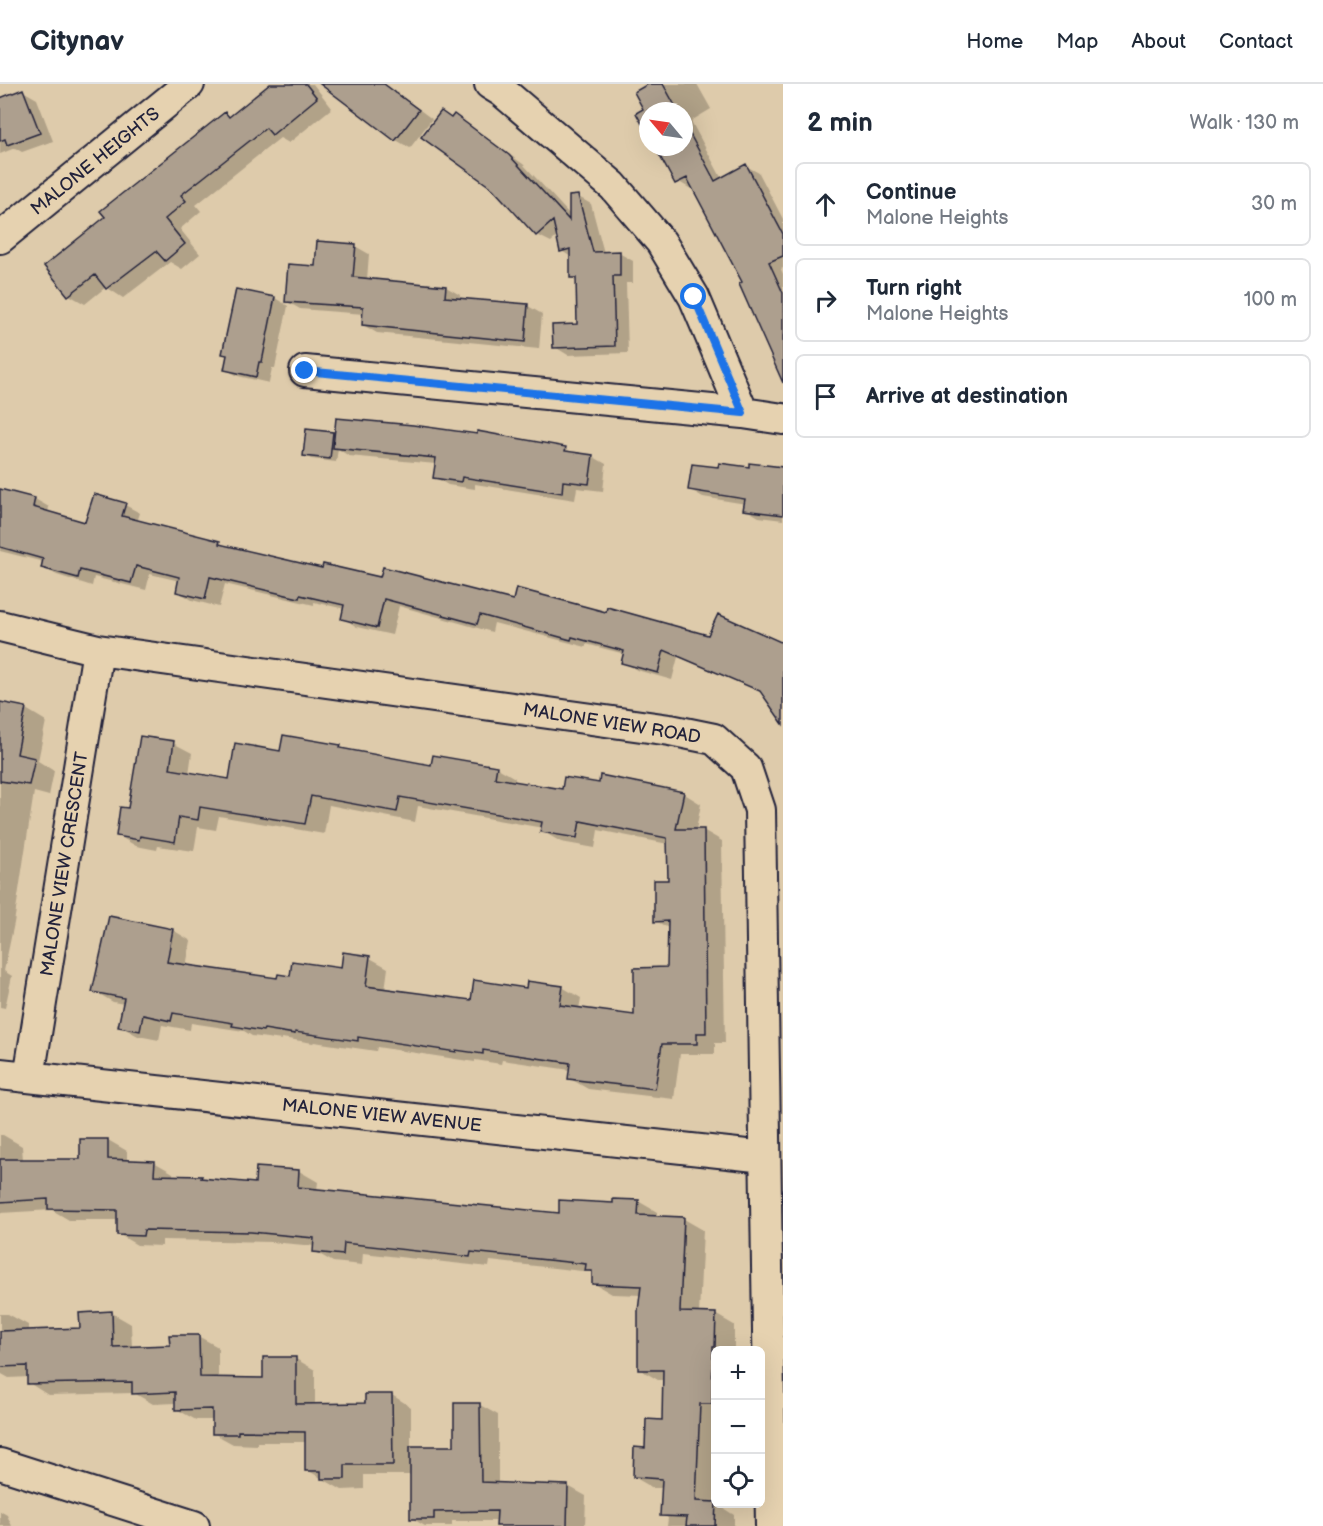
<!DOCTYPE html>
<meta charset="utf-8">
<style>
:root{--surface:#fff;--page:#f6f6f7;--text:#1f2937;--muted:#747a83;--line:#e0e1e3}
body{margin:0;font-family:"Balsamiq Sans",sans-serif;background:var(--page);color:var(--text)}
.controls{position:absolute;right:18px;bottom:18px;display:grid;overflow:hidden;border-radius:9px;box-shadow:0 6px 24px #0002}
.controls button{width:54px;height:54px;display:grid;place-items:center;padding:0;border:0;border-bottom:2px solid var(--line);background:var(--surface);color:var(--text);font:30px sans-serif}
.compass{position:absolute;left:639px;top:18px;width:54px;height:54px;border-radius:50%;background:var(--surface);box-shadow:0 6px 24px #0002;rotate:299deg}
.stop{position:absolute;width:18px;height:18px;margin:-14px;border:4px solid #1a73e8;border-radius:50%;background:#fff}
.stop.end{background:#1a73e8;border-color:#fff;box-shadow:0 2px 6px #0008}
.list{margin:0;padding:0;list-style:none}
h2{display:flex;justify-content:space-between;align-items:center;height:78px;margin:0;padding:0 24px;font-size:26px}
h2 small{font-size:20px;font-weight:400;color:var(--muted)}
.list li{display:grid;grid-template-columns:39px 1fr auto;gap:18px;align-items:center;box-sizing:border-box;height:84px;margin:0 12px 12px;padding:0 12px;border:2px solid var(--line);border-radius:9px}
.list b{display:block;font-size:22px;white-space:nowrap}
.list p{margin:0;font-size:20px;white-space:nowrap;color:var(--muted)}
.list em{font-size:20px;font-style:normal;color:var(--muted)}
.icon{flex:none;width:33px;height:33px;fill:none;stroke:currentColor;stroke-width:2;stroke-linecap:round;stroke-linejoin:round}
.map{position:relative;flex:none;width:783px;height:1442px;overflow:hidden}
header{display:flex;align-items:center;gap:36px;box-sizing:border-box;height:84px;padding:0 30px;background:var(--surface);border-bottom:2px solid var(--line)}
header strong{font-size:28px}
nav{display:flex;gap:33px;margin-inline-start:auto;font-size:21px}
main{display:flex}
aside{flex:1;background:var(--surface)}
.map>svg:first-child{display:block}
.shadow{fill:#0003}
.building{fill:#ad9f8e;stroke:#22223b;stroke-width:1.5}
.lines{fill:none;stroke-linecap:round;stroke-linejoin:round}
.minor-casing{stroke:#22223b;stroke-width:34}
.minor{stroke:#e6d2b0;stroke-width:30}
.route{stroke:#1a73e8;stroke-width:8}
.labels{text-anchor:middle;stroke-width:4.5;stroke-linejoin:round;paint-order:stroke}
.street-label{font-size:18px;fill:#22223b;stroke:#e6d2b0}
</style>
<header>
<strong>Citynav</strong>
<nav><a>Home</a><a>Map</a><a>About</a><a>Contact</a></nav>
</header>
<main>
<div class="map">
<svg width="783" height="1442" viewBox="0 0 783 1442">
<rect width="100%" height="100%" fill="#decbab"/>
<filter id="ink" filterUnits="userSpaceOnUse"><feTurbulence type="fractalNoise" baseFrequency=".0167" numOctaves="2"/><feDisplacementMap in="SourceGraphic" scale="12" xChannelSelector="R" yChannelSelector="G"/><feConvolveMatrix kernelMatrix="1 2 1 2 8 2 1 2 1" color-interpolation-filters="sRGB"/></filter>
<g filter="url(#ink)">
<path class="shadow" d="M273 0H313L332 24 289 59 280 54 196 121 201 127 180 145 200 170 182 185 170 178 123 214 106 203 85 220 69 211 107 134 226 30 231 33Z
M337 0H385L432 35 410 64 396 56 332 7Z
M651 0H697L711 25 691 37 722 95 746 82 759 89 783 135V184L781 185 783 190V274L694 104 691 105 679 98 656 63H684V27H648V48L645 25Z
M23 7 37 15 53 57 22 68 15 64 0 70V16Z
M454 32 523 80 571 132 577 112 591 120 604 169H619L633 177V199H626L628 269 568 271 555 263 579 242 577 197 572 194 571 173 562 167 558 152 551 158 537 151 452 35Z
M355 162 369 170 367 196 446 203 460 211 459 216 528 222 542 230 539 265 377 249 363 241 364 230 300 225 286 217 317 183Z
M237 207 275 214 288 222 275 284H272L269 299 238 292 225 285 228 272 224 269Z
M332 349 336 352 565 364 574 370 592 372 606 380 603 407 577 404 575 416 475 400V405L448 401 434 393 436 380 349 372 338 365 336 378 311 375 304 371Z
M783 384V436L759 433 745 425 746 420 703 413 689 405Z
M0 406 35 415 49 423 48 429 86 440 125 421 140 429 137 438 219 458 229 464 324 486 514 518 607 530 709 552 783 561V618L678 573 672 596 637 586 622 578 625 570 586 560V563L494 539 492 548 399 522 392 551 357 543 343 534 345 525 314 518V521L225 500 219 523 192 516 177 507 180 497 150 490 146 506 94 493 92 502 57 491 42 483 44 478 0 467Z
M0 620 26 625 46 637 38 677 54 687 49 712 34 708 14 839 4 887 12 892 5 924 0 923Z
M173 659 192 669 189 690 230 696 281 668 340 662 349 667 433 683H496L515 694 514 699 563 707 683 709 701 720 696 746H703L722 757 725 959H715V970H680L674 1015 588 1005 569 994 570 986 502 976 501 980 475 976V978L377 963 376 967 314 958 313 959 282 954V956L252 952 244 947 191 939 190 946 162 941 159 956 138 952 120 942 124 920 113 918 94 907 173 846 191 857 186 882 278 895 342 885 370 874 388 884 385 906 472 918 527 906 562 903 581 914 579 925 635 932 669 885 670 845 656 837 669 797 668 760 598 746 595 764 561 758 542 747 543 744 418 722 415 738 329 721 324 750 219 732 216 746 198 743 194 767 158 762 157 766 136 762 117 751 129 726Z
M0 1051H3L22 1062 23 1076H82L108 1056 127 1067V1077L154 1078 173 1089V1093H201L206 1096 256 1101 299 1087 318 1098 317 1106 560 1131 638 1117 657 1128V1134L684 1135 703 1146 699 1230H715L734 1241V1266H716L715 1419 734 1431V1442H667L668 1434 662 1431 663 1404H653L634 1393 646 1365 664 1337V1296H658L639 1285 642 1211 612 1210 593 1199V1190L591 1188 490 1177 489 1183 363 1169 362 1181 333 1178 314 1167 315 1162 271 1158 162 1156V1162L137 1161 118 1150 119 1136H69L52 1126 0 1129Z
M112 1229 131 1240 132 1264 171 1262 198 1252 218 1263V1295H264L296 1275 315 1286V1322L366 1321 392 1311 411 1323V1363H456L480 1321 498 1331V1400L568 1402 586 1412 585 1442H498V1437H452V1442H425L411 1434V1391H364V1405L342 1406 307 1386V1358H257V1361L233 1360 213 1349V1336H196L176 1325V1319L153 1320 134 1309 48 1311 29 1299V1293L9 1294 0 1289V1230H8L28 1241V1248L81 1246Z
M0 1427 7 1431 12 1442H0Z"/>
<path class="building" d="M270 0H306L317 14 272 51 266 44 181 111 186 117 165 135 185 160 165 177 156 167 106 205 95 191 68 212 44 182 105 133 100 127 225 28 229 33Z
M320 0H384L419 26 395 57Z
M648 0H663L678 27H648V51L636 29 643 25 634 8Z
M23 5 40 49 7 61 5 55 0 57V14Z
M441 27 451 34 454 30 509 71 569 136V112L578 111 593 168 620 167V192H613L615 262 553 264 552 241 577 240 576 194H570V165L560 168 553 137 536 152 493 105 421 53Z
M684 39 715 97 746 80 783 150V172L769 178 783 209V299L739 200 742 198 687 94 675 100 655 63H684Z
M317 157 356 160 353 193 446 202 445 213 528 220 525 258 362 241 363 223 285 218 288 180 315 182Z
M236 205 275 213 262 278H259L256 293 224 286 227 271 222 270Z
M336 334 413 341 477 350V347L566 363 565 367 593 371 589 400 563 397 562 409 462 393 461 398 433 394 436 374 333 364Z
M306 345 333 348 330 375 303 372Z
M719 379 749 383V379L783 383V431L743 426 745 415 688 406 692 380 718 383Z
M0 405 35 414 33 423 85 438 94 410 126 419 122 432 220 457 219 460 322 484 323 480 380 493 383 483 513 516 516 504 606 528 607 523 708 551 718 530 783 559V640L760 607 664 566 658 589 621 579 624 567 572 553 571 556 480 531 477 540 384 515 377 544 341 535 344 521 300 511 299 514 210 493 205 515 176 508 179 493 136 482 131 499 80 486 78 494 41 484 43 475 0 463Z
M0 618 26 623 17 670 35 674 29 701 0 697Z
M283 651 341 661 340 664 431 681 433 671 497 682 495 694 562 705 564 693 599 699 600 691 684 708 676 745H704L706 949H697V960H662L655 1005 568 995 570 979 483 966V970L456 966V968L358 953V957L295 948V950L264 945 263 947 232 942 233 939 173 929 171 937 143 931 140 947 118 943 124 914 92 908 109 832 173 845 167 878 277 894 278 890 290 892 292 877 341 884 343 868 370 872 366 902 471 916 474 896 526 904 527 897 563 902 560 921 634 931V884L667 883 668 837 654 838V796H668L667 754 580 737 577 754 540 748 542 738 400 713 397 728 311 712 305 740 200 723 198 736 179 733 175 758 140 752 139 756 116 752 120 723 128 724 140 652 174 657 170 685 229 695 235 659 280 667Z
M80 1055H108V1075L155 1077 154 1091 202 1092 201 1094 255 1099 256 1083 299 1086 298 1103 559 1129V1116L613 1119V1115L639 1116 638 1131 684 1133 680 1228 716 1229 715 1263H713L712 1320H700L696 1417 716 1418 715 1442H686L687 1433 660 1432 662 1395 633 1393 634 1363 645 1364 646 1335 662 1336 663 1286H638V1227L641 1202 592 1200V1187H585L586 1180 471 1168 470 1173 344 1159 343 1171 313 1168 314 1154 251 1148 144 1146 143 1152 117 1151V1126L48 1125V1115L0 1118V1075H80Z
M112 1227 113 1263 170 1261 169 1251H199L200 1293 263 1294V1273H296V1320L365 1319V1310H392L393 1381H345V1395H321V1387H305V1348L238 1347V1350H212V1325L175 1326V1308L132 1310V1298L27 1300V1282L0 1283V1247L80 1244 79 1229Z
M454 1319H480L481 1398 568 1401 567 1442H496L497 1427 434 1428V1435H410V1362H454Z"/>
<g class="lines">
<g class="minor-casing">
<path id="minor" d="M490 0 503 8 613 102 661 158 694 213 743 329
M0 154 189 0
M305 287 743 329 783 335
M0 542 98 566 670 646 714 655 746 684 760 726 771 1442
M0 990 765 1073
M29 993 98 566
M0 1380 194 1442"/>
</g>
<use href="#minor" class="minor"/>
</g>
</g>
<g class="lines" filter="url(#ink)">
<path class="route" d="M305 287 743 329 694 213"/>
</g>
<g class="labels">
<g class="street-label">
<text transform="translate(95 77) rotate(-39)" y="6">MALONE HEIGHTS</text>
<text transform="translate(612 639) rotate(9)" y="6">MALONE VIEW ROAD</text>
<text transform="translate(64 780) rotate(-81)" y="6">MALONE VIEW CRESCENT</text>
<text transform="translate(382 1031) rotate(6)" y="6">MALONE VIEW AVENUE</text>
</g>
</g>
</svg>
<div class="controls">
<button>+</button>
<button>−</button>
<button><svg class="icon" aria-label="locate" viewBox="0 0 24 24"><circle cx="12" cy="12" r="6"/><path d="M12 2v4M12 18v4M2 12h4M18 12h4"/></svg></button>
</div>
<svg class="compass" viewBox="-18 -18 36 36"><path d="M0-13l5 13h-10z" fill="#e53935"/><path d="M0 13l5-13h-10z" fill="#747a83"/></svg>
<div class="stop" style="left:694px;top:213px"></div>
<div class="stop end" style="left:305px;top:287px"></div>
</div>
<aside>
<h2>2 min<small>Walk · 130 m</small></h2>
<ul class="list">
<li><svg class="icon" aria-label="ahead" viewBox="0 0 24 24"><path d="M12 20V5M6 11l6-6 6 6"/></svg><div><b>Continue</b><p>Malone Heights</p></div><em>30 m</em></li>
<li><svg class="icon" aria-label="right" viewBox="0 0 24 24"><path d="M7 20v-9h11M14 6l5 5-5 5"/></svg><div><b>Turn right</b><p>Malone Heights</p></div><em>100 m</em></li>
<li><svg class="icon" aria-label="arrive" viewBox="0 0 24 24"><path d="M6 21V4h12l-3 4 3 4H6"/></svg><div><b>Arrive at destination</b></div></li>
</ul>
</aside>
</main>
